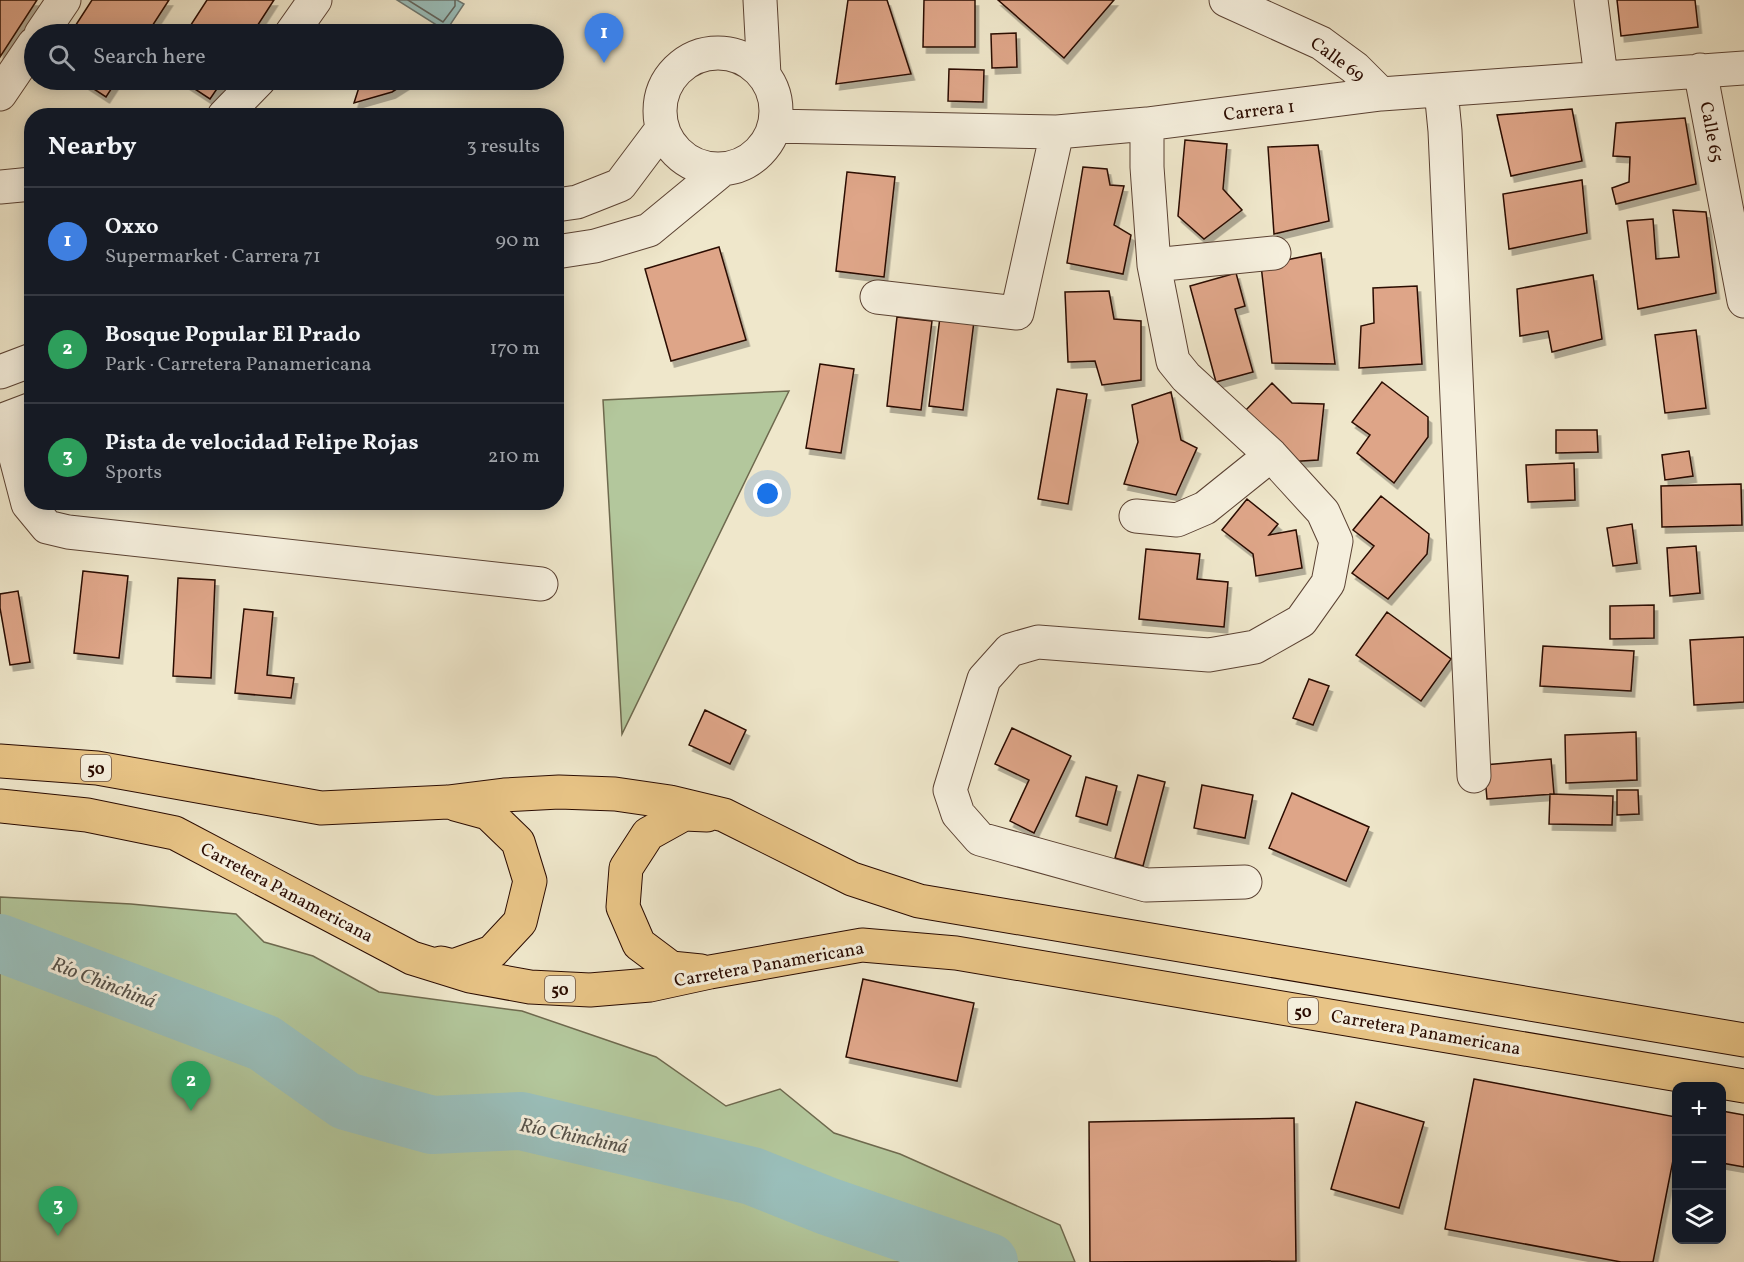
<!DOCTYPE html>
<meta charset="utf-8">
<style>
:root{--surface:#171b24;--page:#242831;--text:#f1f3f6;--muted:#9ea1a6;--line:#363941;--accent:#8c9099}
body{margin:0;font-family:Vollkorn,serif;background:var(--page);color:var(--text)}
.controls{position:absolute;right:18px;bottom:18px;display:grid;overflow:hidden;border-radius:12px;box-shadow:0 3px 15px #0003}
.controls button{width:54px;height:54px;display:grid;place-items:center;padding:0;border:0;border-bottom:2px solid var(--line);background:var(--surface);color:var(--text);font:30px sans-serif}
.you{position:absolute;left:768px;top:494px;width:21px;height:21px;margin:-15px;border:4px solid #fff;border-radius:50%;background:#1a73e8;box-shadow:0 0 0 9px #1a73e833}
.badge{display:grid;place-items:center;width:39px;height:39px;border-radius:50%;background:var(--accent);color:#fff;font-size:20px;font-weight:700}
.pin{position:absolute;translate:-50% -50px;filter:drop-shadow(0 2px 3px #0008)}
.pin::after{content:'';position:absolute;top:32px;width:21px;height:18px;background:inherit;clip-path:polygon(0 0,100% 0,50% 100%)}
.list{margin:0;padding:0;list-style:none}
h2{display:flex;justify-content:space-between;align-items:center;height:78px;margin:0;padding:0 24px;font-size:26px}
h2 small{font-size:20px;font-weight:400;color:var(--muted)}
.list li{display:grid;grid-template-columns:39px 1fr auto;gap:18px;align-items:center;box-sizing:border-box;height:108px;padding:0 24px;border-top:2px solid var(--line)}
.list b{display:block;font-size:22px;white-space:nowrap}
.list p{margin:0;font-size:20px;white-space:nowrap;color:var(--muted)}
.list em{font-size:20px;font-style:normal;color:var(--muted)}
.icon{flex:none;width:33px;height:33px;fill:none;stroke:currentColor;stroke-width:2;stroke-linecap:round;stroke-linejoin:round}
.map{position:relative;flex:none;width:1744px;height:1262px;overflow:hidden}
.search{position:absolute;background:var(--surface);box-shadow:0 3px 15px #0003;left:24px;top:24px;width:540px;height:66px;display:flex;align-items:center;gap:15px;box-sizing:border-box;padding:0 21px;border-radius:33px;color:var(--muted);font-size:22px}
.panel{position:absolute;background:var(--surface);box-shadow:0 3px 15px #0003;left:24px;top:108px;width:540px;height:402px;border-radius:24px}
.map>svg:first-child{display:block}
.green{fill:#b3c79c;stroke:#6e694e;stroke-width:1.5}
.water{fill:#9abfbb;stroke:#6d7770;stroke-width:1.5}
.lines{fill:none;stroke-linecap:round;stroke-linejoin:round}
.shore{stroke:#62655e;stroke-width:1.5}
.stream{stroke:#6d7770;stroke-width:10}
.river{stroke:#9abfbb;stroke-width:58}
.building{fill:#dea588;stroke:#2a0b00;stroke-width:1.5;filter:url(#shadow)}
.minor-casing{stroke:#5b4233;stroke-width:35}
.highway-casing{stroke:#2a0b00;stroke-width:35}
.minor{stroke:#f5efdd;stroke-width:33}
.highway{stroke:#e8c486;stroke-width:33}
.labels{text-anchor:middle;stroke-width:6;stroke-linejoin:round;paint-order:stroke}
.shield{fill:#f5efdd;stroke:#674f42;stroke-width:1.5}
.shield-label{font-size:16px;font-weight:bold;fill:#2a0b00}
.street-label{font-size:18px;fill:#2a0b00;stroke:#f5efdd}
.water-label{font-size:20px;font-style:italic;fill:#57534b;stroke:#f5efdd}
</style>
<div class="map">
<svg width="1744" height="1262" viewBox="0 0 1744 1262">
<defs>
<filter id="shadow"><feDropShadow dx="3.5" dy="6" stdDeviation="0" flood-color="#0004"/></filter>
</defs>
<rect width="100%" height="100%" fill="#efe7cb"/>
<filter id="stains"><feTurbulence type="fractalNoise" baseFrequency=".00333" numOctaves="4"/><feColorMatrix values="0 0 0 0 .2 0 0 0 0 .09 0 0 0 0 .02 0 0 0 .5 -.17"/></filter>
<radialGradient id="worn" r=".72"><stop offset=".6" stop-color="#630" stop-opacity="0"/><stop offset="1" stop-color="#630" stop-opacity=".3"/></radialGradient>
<path class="green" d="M789 391 622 734 603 400Z
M0 897 131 904 236 914 264 942 313 956 379 992 522 1011 656 1057 726 1106 780 1089 834 1133 900 1154 1060 1225 1075 1262H0Z"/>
<path class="water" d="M397 0H457L464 4 446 31Z"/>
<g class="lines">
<path class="shore" d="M408 0 443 22 455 6V0"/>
<path class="stream" d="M918 1237 920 1262"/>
<path class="river" d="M0 943 264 1043 346 1101 432 1125 521 1121 752 1176 827 1206 989 1262"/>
</g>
<path class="building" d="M0 0H37L0 57Z
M92 0H169L147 34H70Z
M207 0H274L252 34H185Z
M848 0H887L911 74 836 84Z
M924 0H975V47H923Z
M998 0H1114L1064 58Z
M1617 0H1695L1698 27 1621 36Z
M1016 33 1017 67 992 68 991 34Z
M949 69 984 70 983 102 948 101Z
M80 80H117L106 97Z
M181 80H223L210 99Z
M363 80H411L392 92 354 103 361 81Z
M1572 109 1582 161 1511 176 1497 115Z
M1685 118 1696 184 1616 204 1612 188 1629 182 1630 157 1613 156 1616 123Z
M1185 140 1227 144 1223 189 1242 210 1204 239 1178 216Z
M1318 145 1329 221 1274 234 1268 147Z
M1083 167 1107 169 1110 185 1124 186 1114 225 1131 235 1123 274 1067 263Z
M847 172 895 177 884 277 836 271Z
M1582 180 1587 233 1509 249 1503 194Z
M1673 210 1706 212 1716 293 1638 309 1627 221 1653 219 1656 259 1679 257Z
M719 247 746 340 671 361 645 269Z
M1321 253 1335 364 1272 363 1261 265Z
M1236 273 1245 306 1235 309 1253 372 1216 382 1190 286Z
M1593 275 1602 339 1552 352 1548 331 1520 336 1517 289Z
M1417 286 1422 364 1359 368 1361 326 1374 323 1373 288Z
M1109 291 1114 319 1141 321V380L1102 385 1095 361 1068 362 1065 292Z
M897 317 932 321 921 410 887 406Z
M940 317 974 321 963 410 929 406Z
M1696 330 1706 408 1665 413 1655 335Z
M820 364 854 369 841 453 806 448Z
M1382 382 1428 417V437L1394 483 1357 453 1370 435 1352 422Z
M1272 383 1292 403 1324 404 1318 460 1285 462 1245 411Z
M1057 389 1087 394 1068 504 1038 499Z
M1171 392 1181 440 1197 448 1176 495 1124 484 1138 442 1132 405Z
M1556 430H1597L1598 452 1556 453Z
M1689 451 1693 476 1665 480 1662 455Z
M1574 463 1575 500 1528 502 1526 465Z
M1741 484 1742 525 1662 527 1661 486Z
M1381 496 1429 534 1427 554 1388 599 1352 573 1374 546 1353 530Z
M1247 499 1278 524 1269 535 1296 530 1302 568 1256 576 1253 554 1222 530Z
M1632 524 1637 563 1613 566 1607 528Z
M1696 546 1700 593 1670 596 1667 548Z
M1146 549 1200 554 1197 579 1228 582 1224 627 1139 619Z
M83 571 128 576 119 658 74 653Z
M178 578 215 580 211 678 173 676Z
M18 591 30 662 10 665 0 608V594Z
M1654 605V638L1610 639V606Z
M244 609 273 612 267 675 294 678 291 698 235 693Z
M1387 612 1451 659 1421 701 1356 655Z
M1744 637V702L1694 705 1690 640Z
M1543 646 1634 651 1631 691 1540 686Z
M1309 679 1329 686 1313 725 1293 718Z
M705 710 746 730 730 764 689 745Z
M1012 728 1071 756 1034 833 1010 821 1029 780 995 764Z
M1636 732 1637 780 1566 783 1565 735Z
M1551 759 1554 794 1487 799 1484 765Z
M1138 775 1165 782 1143 866 1115 858Z
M1086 777 1117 786 1107 825 1076 816Z
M1202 785 1253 795 1245 838 1194 828Z
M1617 790H1638L1639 814 1617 815Z
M1292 793 1369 827 1346 881 1269 848Z
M1550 794 1613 796 1612 825 1549 824Z
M863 979 974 1003 957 1081 846 1057Z
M1474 1079 1676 1117V1145L1653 1262H1621L1445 1229Z
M1356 1102 1424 1122 1399 1208 1331 1189Z
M1722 1111 1744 1115V1167L1722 1163Z
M1294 1118 1296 1261 1090 1262 1089 1122Z"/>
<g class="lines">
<g class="minor-casing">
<path id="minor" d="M760 0 764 75
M1226 0 1321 43 1355 68 1381 94
M1591 0 1601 77
M41 34 64 0
M291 34 315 0
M660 111a58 58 0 1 1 116 0a58 58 0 1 1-116 0Z
M1700 70 1744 301
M1441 90 1445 131 1474 776
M0 94 34 44
M224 116 259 80
M1147 124V167L1154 265 1173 361 1186 377 1271 455 1323 512 1336 541 1328 583 1301 621 1255 647 1209 655 1038 642 1010 650 984 679 950 790 958 814 980 839 1146 885 1245 882
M774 126 1057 132 1147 124 1381 94 1744 68
M0 187 32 184
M556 205 577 202 620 185 662 129
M556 252 595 246 649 230 723 169
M1154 265 1274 253
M877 297 1017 313 1057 132
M0 372 32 360
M6 420 28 504 47 527 68 532 541 584
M0 421 32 409
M1136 516 1177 520 1205 508 1271 455"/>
</g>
<g class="highway-casing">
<path id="highway" d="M0 761 97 768 321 808 448 802 504 795 559 792 615 794 670 802 724 815 852 879 919 901 1744 1040
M0 806 87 815 175 833 412 958 470 976 530 987 590 990 650 985 710 972 862 945 956 953 1744 1086
M441 963 453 966 492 952 520 922 530 881 518 842 488 813 455 804
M701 971 671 968 639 944 623 907 626 868 648 834 684 814 707 815"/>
</g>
<use href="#minor" class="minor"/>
<use href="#highway" class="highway"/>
</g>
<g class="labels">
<g class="shield">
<rect x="81" y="755" width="30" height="26" rx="4.5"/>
<rect x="545" y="976" width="30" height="26" rx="4.5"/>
<rect x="1288" y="998" width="30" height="26" rx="4.5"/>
</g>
<g class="shield-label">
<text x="96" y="774">50</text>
<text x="560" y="995">50</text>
<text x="1303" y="1017">50</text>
</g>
<g class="street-label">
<text transform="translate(1338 59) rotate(36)" y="6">Calle 69</text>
<text transform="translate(1259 110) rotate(-7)" y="6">Carrera 1</text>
<text transform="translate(1712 132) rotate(79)" y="6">Calle 65</text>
<text transform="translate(287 892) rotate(28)" y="6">Carretera Panamericana</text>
<text transform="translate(769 964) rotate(-10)" y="6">Carretera Panamericana</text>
<text transform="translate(1426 1032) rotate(10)" y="6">Carretera Panamericana</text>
</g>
<g class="water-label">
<text transform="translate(104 982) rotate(21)" y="7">Río Chinchiná</text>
<text transform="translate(574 1135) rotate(12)" y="7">Río Chinchiná</text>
</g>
</g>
<rect width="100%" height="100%" filter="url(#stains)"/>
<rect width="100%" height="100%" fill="url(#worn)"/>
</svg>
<div class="controls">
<button>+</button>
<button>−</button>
<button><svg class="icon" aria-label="layers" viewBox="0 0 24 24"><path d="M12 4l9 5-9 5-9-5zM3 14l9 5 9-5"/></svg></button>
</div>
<div class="you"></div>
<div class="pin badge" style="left:604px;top:63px;background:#3f7fe0">1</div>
<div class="pin badge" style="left:191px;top:1111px;background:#2e9e5b">2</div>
<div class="pin badge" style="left:58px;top:1236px;background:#2e9e5b">3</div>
<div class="search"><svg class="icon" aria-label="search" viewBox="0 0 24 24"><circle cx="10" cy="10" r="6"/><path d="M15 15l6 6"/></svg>Search here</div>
<section class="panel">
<h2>Nearby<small>3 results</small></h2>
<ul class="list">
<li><span class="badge" style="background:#3f7fe0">1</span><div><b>Oxxo</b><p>Supermarket · Carrera 71</p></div><em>90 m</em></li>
<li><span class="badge" style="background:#2e9e5b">2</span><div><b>Bosque Popular El Prado</b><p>Park · Carretera Panamericana</p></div><em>170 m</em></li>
<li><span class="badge" style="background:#2e9e5b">3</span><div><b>Pista de velocidad Felipe Rojas</b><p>Sports</p></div><em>210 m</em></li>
</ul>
</section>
</div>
